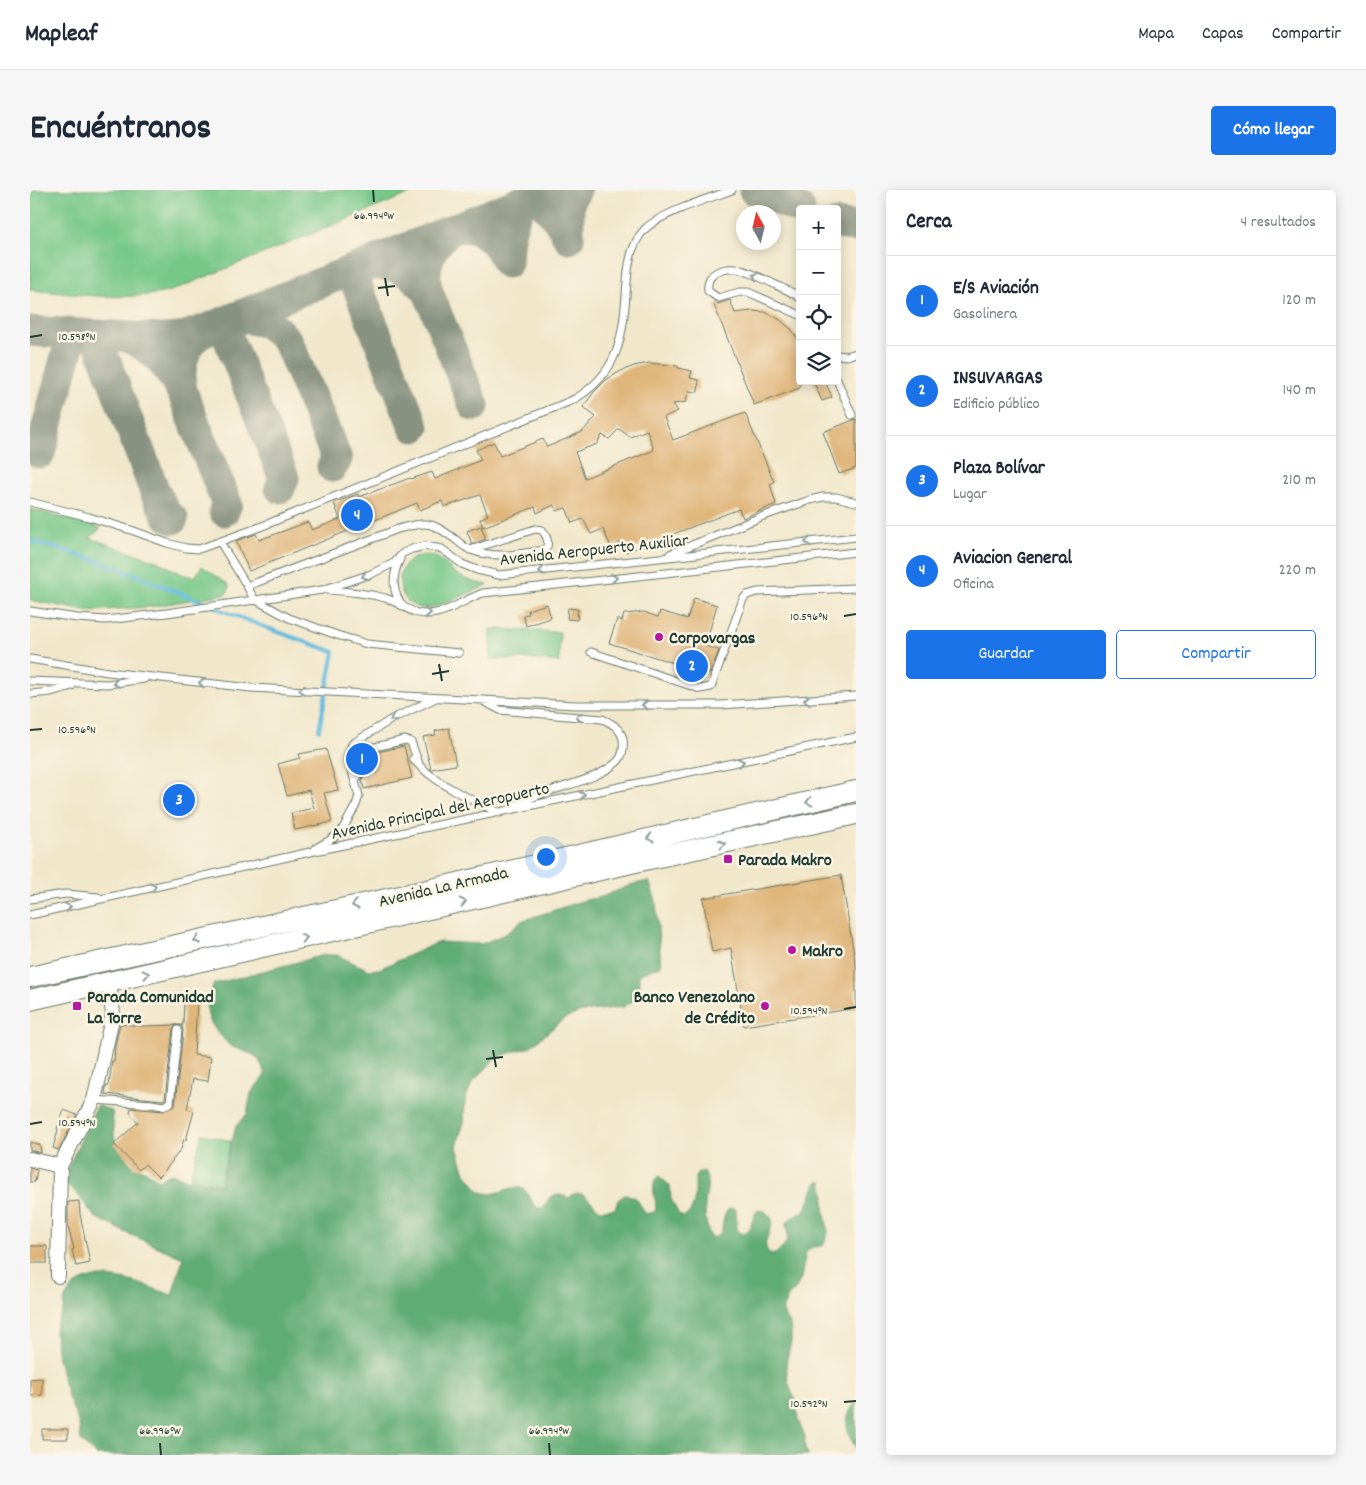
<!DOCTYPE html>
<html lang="es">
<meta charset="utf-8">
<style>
:root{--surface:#fff;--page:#f6f6f7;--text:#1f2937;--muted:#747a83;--line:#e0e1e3;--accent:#1a73e8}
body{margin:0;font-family:Dekko,sans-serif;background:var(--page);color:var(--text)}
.controls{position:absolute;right:15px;top:15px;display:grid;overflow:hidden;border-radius:5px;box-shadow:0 2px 12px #0003}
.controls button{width:45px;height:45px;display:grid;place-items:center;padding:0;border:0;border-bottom:1px solid var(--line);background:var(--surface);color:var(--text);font:25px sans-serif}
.compass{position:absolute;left:706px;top:15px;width:45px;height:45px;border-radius:50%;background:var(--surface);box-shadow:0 2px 12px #0003;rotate:352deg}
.you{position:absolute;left:515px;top:666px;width:18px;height:18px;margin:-12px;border:4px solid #fff;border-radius:50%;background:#1a73e8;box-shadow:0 0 0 8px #1a73e833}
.badge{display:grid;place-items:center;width:32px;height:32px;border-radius:50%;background:var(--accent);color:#fff;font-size:16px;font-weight:700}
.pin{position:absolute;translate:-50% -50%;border:2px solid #fff;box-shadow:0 1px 5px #0006}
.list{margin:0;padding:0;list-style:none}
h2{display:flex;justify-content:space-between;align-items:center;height:65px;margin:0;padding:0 20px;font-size:21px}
h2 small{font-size:16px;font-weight:400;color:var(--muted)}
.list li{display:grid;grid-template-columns:32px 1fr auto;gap:15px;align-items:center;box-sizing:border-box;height:90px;padding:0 20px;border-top:1px solid var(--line)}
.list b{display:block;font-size:19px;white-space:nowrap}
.list p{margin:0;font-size:16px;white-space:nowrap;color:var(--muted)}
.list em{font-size:16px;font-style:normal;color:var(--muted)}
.actions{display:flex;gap:10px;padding:15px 20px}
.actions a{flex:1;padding:11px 0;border:1px solid var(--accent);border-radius:5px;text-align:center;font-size:18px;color:var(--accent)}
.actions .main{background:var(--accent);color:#fff}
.icon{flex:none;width:28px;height:28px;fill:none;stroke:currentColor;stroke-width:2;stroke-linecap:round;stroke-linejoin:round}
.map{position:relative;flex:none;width:826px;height:1265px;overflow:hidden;border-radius:5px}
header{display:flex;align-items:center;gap:30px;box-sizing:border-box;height:70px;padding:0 25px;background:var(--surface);border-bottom:1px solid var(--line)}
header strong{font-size:24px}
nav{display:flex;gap:28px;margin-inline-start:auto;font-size:18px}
.intro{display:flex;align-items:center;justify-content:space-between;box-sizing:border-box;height:120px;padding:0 30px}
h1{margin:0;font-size:35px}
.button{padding:12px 22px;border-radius:5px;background:var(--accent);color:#fff;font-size:18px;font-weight:700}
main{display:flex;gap:30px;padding:0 30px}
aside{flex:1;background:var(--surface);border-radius:5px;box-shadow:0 2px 12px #0003}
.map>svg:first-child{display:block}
.green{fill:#76c788;stroke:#4a825e}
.forest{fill:#60ac74;stroke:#407454}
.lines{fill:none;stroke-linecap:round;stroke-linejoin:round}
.stream{stroke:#60b9de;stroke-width:4}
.taxiway{stroke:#889280;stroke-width:31}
.building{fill:#dfb57a;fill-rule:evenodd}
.lane-casing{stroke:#687969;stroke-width:9}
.street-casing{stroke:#687969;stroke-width:16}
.secondary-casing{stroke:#687969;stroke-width:22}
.lane{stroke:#fff;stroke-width:7}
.street{stroke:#fff;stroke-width:14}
.secondary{stroke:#fff;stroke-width:20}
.oneway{stroke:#8f9e9a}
.ticks{fill:none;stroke:#1f3d34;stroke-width:2}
.poi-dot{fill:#b5179e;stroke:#fcf5e5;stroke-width:2}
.labels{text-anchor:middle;stroke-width:5;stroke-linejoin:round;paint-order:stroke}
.street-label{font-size:18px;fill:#1f3d34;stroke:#fcf5e5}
.poi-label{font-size:18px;font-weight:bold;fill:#1f3d34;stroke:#fcf5e5;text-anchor:start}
.ticks-label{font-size:12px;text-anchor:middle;fill:#1f3d34;stroke:#fcf5e5;stroke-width:5;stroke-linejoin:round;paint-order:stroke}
</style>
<header>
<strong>Mapleaf</strong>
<nav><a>Mapa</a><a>Capas</a><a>Compartir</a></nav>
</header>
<div class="intro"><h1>Encuéntranos</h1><a class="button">Cómo llegar</a></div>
<main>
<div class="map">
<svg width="826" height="1265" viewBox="0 0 826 1265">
<rect width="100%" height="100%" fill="#fcf5e5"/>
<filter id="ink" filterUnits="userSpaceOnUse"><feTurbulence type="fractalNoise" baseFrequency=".02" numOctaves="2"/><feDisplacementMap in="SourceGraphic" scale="10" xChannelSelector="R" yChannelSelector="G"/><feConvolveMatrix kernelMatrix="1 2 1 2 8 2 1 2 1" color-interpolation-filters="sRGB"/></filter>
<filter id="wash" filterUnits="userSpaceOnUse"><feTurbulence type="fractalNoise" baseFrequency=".0096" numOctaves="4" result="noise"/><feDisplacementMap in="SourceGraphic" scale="20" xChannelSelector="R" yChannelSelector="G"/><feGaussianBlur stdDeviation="1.12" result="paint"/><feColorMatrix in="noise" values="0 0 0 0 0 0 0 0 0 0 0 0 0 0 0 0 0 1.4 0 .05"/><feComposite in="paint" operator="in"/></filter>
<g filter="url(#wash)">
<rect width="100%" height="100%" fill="#f1e8cc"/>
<path class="green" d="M0 0H389L141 101C95 112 47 104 0 100Z
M0 319 71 338 60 348 129 372 154 385 165 387 172 376 199 395V399L196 404 119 417 56 421 0 410Z
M395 365C412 365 416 377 428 385 436 391 449 393 458 395 443 401 413 416 399 418 364 422 358 368 395 365Z
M461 439 530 442 529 472 498 469H460Z
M172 944 201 951 190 995 160 988Z"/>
<path class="forest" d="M619 691 626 711 631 776 610 784C607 791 611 794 611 800 611 807 599 814 593 817L552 822 535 828 500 857 473 865 465 869 442 893 435 910 434 933 429 948 427 957 434 980 449 1001C467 1009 477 995 491 998 499 1000 500 1014 508 1018H513L521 1006 530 1005 539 1008C550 995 561 1012 570 1020L585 1019 588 1010 596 1004 606 1008 616 1024 625 1022C629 1010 617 997 629 986L640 996 641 1009 649 1025 654 1027C667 1020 665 1000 665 987L668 983 673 981C682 991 674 1008 675 1019 675 1029 677 1038 680 1046L684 1048 691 1043C694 1034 692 1024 700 1018L706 1019 707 1039 710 1043 714 1044C724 1038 721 1027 728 1020 733 1020 735 1021 739 1025 751 1036 724 1053 742 1065 749 1063 757 1054 758 1046 758 1042 756 1038 756 1034 760 1026 770 1026 775 1019 781 1011 782 1000 787 992H792L795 1005 794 1016 798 1043 793 1056 782 1057 776 1062 771 1088 765 1100 759 1105 753 1118V1122L760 1134 761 1143V1152L756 1173 758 1191 766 1214 768 1230 775 1246V1259L779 1265H66L51 1251 49 1234 38 1207 28 1168 25 1142C25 1134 30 1127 33 1120 34 1117 34 1112 35 1109 53 1068 113 1095 142 1105L153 1068 99 1044 65 1027 47 1004 35 993 37 980 67 915 82 921 85 955 104 978 115 980 128 990 142 983 152 988 190 996 206 936 217 924 221 903 235 885C228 861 223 866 203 857 198 855 195 850 191 846 174 828 174 816 184 794L294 765H307L339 780 349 779 409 752 452 754 477 743 491 731 555 710 572 707 603 694Z
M826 1213V1258C816 1243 812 1227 826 1213Z"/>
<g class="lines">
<path class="stream" d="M0 351C62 366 121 391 179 415
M186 418 237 438 304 462 289 540"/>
<path class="taxiway" d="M724 0 770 19
M807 34 826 37
M429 37C452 36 469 52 477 73 478 49 480 30 494 10 499 9 505 8 510 11 522 18 531 36 539 48V13L546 0
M336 75C365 73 379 79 398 102 391 78 400 59 417 42
M324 88 384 237
M398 102 444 216
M195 140 254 288 250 298
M0 141 133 149 150 148 176 139 520 0
M97 147C126 159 138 177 153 204 145 175 159 132 195 140L202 129 215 128 237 133 249 142 258 152 307 269 302 277
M71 159 125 302 137 325 143 329
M153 204 197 314 194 321
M10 263 38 159"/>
</g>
<g id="blocks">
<path class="building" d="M700 110 705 123 721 121 735 122 749 129 761 139 770 152V198L724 215 684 115Z
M619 173 648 176V178L662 181 660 188 669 190 668 202 658 201 656 212 643 214 648 221 634 227 643 250 715 223 744 292 740 294 746 314 713 328 709 319 596 362 592 352 581 357 573 339 561 344 553 329 542 333 536 318 526 321 524 315 507 323 505 317 453 337 450 329 458 325 450 305 414 317 412 311 390 320 387 313 219 381 206 351 226 344 229 350 278 332 282 340 310 329 304 313 328 304 329 307 380 288 381 289 402 282 405 289 451 270 446 260 464 252 470 266 513 249 517 257 552 242 566 227 553 217 564 202 576 190 591 181 604 176ZM589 239 600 247 617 240 624 260 555 288 545 262 567 254 572 245 579 249Z
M783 191H795L802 207 792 211Z
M826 229V278L809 284 793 242Z
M451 336 456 349 442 354 437 341Z
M664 408 687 415 675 456 689 460 680 484 579 453 587 429 592 431 594 424 614 422 628 427 630 421 657 429Z
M517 414 521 428 496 436 493 425 499 424 498 420Z
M538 418 548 419 547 430 537 429Z
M419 538 426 575 401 579 393 547 406 545 405 541Z
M374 556 382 588 334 599 332 590 333 587 340 584 341 578 336 575 328 578 326 567Z
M296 559 308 600 294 603 302 632 265 640 261 623 284 618 279 600 257 606 248 574 270 568 269 564Z
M811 685 826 776V818L714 836 701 758 682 762 673 708Z
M154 812H167L164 865 181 867 178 891 163 889 157 919 164 921 156 950 154 949 151 959 136 979 128 987 115 974 109 980 84 954 108 932 100 923 101 918 133 921 145 916 153 841 152 836 146 835 143 839 135 909 132 910 75 904 76 898V895H79L82 871H84L85 856 90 834 113 836 153 835Z
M34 920 47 925 29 960 23 958 28 940 27 939Z
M0 952 10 955 11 963 0 960Z
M0 978 7 980 5 992H0Z
M49 1011 50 1024 60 1073 46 1076 42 1060 44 1059 38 1036V1012Z
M0 1056H17V1073H0Z
M12 1188V1205L0 1206V1189Z
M12 1239H38V1249H12Z"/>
</g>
</g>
<g filter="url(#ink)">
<use href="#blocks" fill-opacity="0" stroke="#687969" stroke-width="1"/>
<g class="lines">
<g class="lane-casing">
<path id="lane" d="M770 108C762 101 751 98 742 93 724 85 707 73 687 82 679 86 677 92 678 101L688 108 710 102H718L770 125
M807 165 817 166 826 163
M807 190 822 225
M0 312 59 327 101 340 137 353 156 358 169 359 230 337 543 210C592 182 593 143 597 92 598 74 602 52 615 39 631 23 680 8 702 0
M190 352 217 396 368 339C397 331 400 331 425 349 430 353 435 358 441 360 465 369 491 364 515 360 520 354 517 346 512 340L505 339 440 360
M640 364 731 327 780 310 793 307H806L826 312
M370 369C362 385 361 403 374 417
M217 396 224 409 259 428 307 445 337 454 429 463
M297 400C317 401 336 403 355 408 375 414 382 428 406 423 423 420 437 408 453 403L826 362
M0 421 47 428 76 430 137 423 292 400 341 384 364 373 373 363 382 359 395 356 412 359 432 374 447 380 469 385 826 347
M561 462 670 499 681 497 713 409 717 405 727 402 826 398
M0 469 78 482 221 498 546 515H691L826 506
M0 491 78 494 114 489
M0 504 21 502 42 496
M453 511 470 520 572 529C582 533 590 538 593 549 594 557 593 565 588 571 569 590 530 596 506 606 498 609 490 613 482 617
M319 563 375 550 381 552 389 574
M383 569C405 594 440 609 470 623
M325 592 318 567 322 554 362 529 406 508
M286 658 300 650 311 642 326 615 329 606 325 592 329 583 336 580
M0 709 36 704 68 707
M0 725 280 662 826 547
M64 910 122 914 133 916 140 913 148 840"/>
</g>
<g class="street-casing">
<path id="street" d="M0 969 30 976
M28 1086 30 976 64 910 83 824 79 793"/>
</g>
<g class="secondary-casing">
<path id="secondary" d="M0 787 393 701 826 601
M0 810 610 671 826 624"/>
</g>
<use href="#lane" class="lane"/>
<use href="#street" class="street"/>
<use href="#secondary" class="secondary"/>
</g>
<defs><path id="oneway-chevron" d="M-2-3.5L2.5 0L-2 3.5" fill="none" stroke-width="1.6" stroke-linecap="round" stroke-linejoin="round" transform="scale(1.25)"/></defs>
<g class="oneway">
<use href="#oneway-chevron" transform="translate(726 86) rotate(-155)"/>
<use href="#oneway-chevron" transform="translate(778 352) rotate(173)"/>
<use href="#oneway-chevron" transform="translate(512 381) rotate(174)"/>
<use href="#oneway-chevron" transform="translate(335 386) rotate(159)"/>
<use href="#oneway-chevron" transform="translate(584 388) rotate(-6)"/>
<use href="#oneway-chevron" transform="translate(398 423) rotate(-1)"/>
<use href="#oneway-chevron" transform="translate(86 493) rotate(172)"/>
<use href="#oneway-chevron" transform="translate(172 493) rotate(-174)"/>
<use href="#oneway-chevron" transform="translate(272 500) rotate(-177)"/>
<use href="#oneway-chevron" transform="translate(777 510) rotate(176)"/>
<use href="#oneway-chevron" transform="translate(615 515) rotate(-180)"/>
<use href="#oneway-chevron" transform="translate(549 527) rotate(-175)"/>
<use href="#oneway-chevron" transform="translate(363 529) rotate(151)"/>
<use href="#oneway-chevron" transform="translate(711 572) rotate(-12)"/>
<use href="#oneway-chevron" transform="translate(552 605) rotate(-12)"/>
<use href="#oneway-chevron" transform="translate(779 612) rotate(167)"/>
<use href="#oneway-chevron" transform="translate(620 648) rotate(167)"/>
<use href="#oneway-chevron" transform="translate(692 654) rotate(-12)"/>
<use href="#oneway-chevron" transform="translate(123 697) rotate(-13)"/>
<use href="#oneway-chevron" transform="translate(433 712) rotate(-13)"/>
<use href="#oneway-chevron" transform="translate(325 715) rotate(168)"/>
<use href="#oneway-chevron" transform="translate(38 717) rotate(-13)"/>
<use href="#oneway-chevron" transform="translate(274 748) rotate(-13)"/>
<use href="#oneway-chevron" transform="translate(167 750) rotate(168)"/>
<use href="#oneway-chevron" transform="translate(116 784) rotate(-13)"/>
</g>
</g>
<path class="ticks" d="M343 0 344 12M355 88 358 106M348 98 365 96M0 147 12 145M814 426 826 424M409 474 412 491M402 484 419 481M0 540 12 539M814 819 826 817M463 860 466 877M456 869 473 867M0 934 12 932M814 1212 826 1211M130 1253 131 1265M519 1253 520 1265"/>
<g class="poi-dot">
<circle cx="629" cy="447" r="5"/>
<rect x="693" y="664" width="10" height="10" rx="2.5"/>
<circle cx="762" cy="760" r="5"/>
<rect x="42" y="811" width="10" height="10" rx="2.5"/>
<circle cx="735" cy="816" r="5"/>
</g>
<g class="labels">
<g class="street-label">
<text transform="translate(564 359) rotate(-6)" y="6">Avenida Aeropuerto Auxiliar</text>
<text transform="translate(410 620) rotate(-12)" y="6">Avenida Principal del Aeropuerto</text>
<text transform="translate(413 696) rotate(-13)" y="6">Avenida La Armada</text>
</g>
<g class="poi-label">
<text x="639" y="453">Corpovargas</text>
<text x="708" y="675">Parada Makro</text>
<text x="772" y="766">Makro</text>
<text x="57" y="812">Parada Comunidad<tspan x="57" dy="21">La Torre</tspan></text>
<text x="725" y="812" text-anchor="end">Banco Venezolano<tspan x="725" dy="21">de Crédito</tspan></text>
</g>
</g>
<g class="ticks-label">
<text x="344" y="29">66.994°W</text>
<text x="47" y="150">10.598°N</text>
<text x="779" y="430">10.596°N</text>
<text x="47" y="543">10.596°N</text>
<text x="779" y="824">10.594°N</text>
<text x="47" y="936">10.594°N</text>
<text x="779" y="1217">10.592°N</text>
<text x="130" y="1244">66.996°W</text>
<text x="519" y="1244">66.994°W</text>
</g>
</svg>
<div class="controls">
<button>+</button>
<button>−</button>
<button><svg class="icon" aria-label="locate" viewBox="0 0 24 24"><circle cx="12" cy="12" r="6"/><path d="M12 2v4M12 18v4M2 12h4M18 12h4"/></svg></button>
<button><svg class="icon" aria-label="layers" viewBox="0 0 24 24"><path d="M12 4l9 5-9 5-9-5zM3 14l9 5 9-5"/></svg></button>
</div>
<svg class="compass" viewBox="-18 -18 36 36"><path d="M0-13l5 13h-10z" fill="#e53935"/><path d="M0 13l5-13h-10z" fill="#747a83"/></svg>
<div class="you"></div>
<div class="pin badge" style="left:332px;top:569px">1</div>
<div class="pin badge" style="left:662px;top:476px">2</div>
<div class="pin badge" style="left:149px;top:610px">3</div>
<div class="pin badge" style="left:327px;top:325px">4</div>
</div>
<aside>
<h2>Cerca<small>4 resultados</small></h2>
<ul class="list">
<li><span class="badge">1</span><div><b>E/S Aviación</b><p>Gasolinera</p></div><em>120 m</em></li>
<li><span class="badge">2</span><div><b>INSUVARGAS</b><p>Edificio público</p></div><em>140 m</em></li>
<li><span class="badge">3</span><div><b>Plaza Bolívar</b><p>Lugar</p></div><em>210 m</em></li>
<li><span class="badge">4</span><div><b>Aviacion General</b><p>Oficina</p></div><em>220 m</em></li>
</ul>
<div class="actions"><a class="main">Guardar</a><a>Compartir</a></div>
</aside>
</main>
